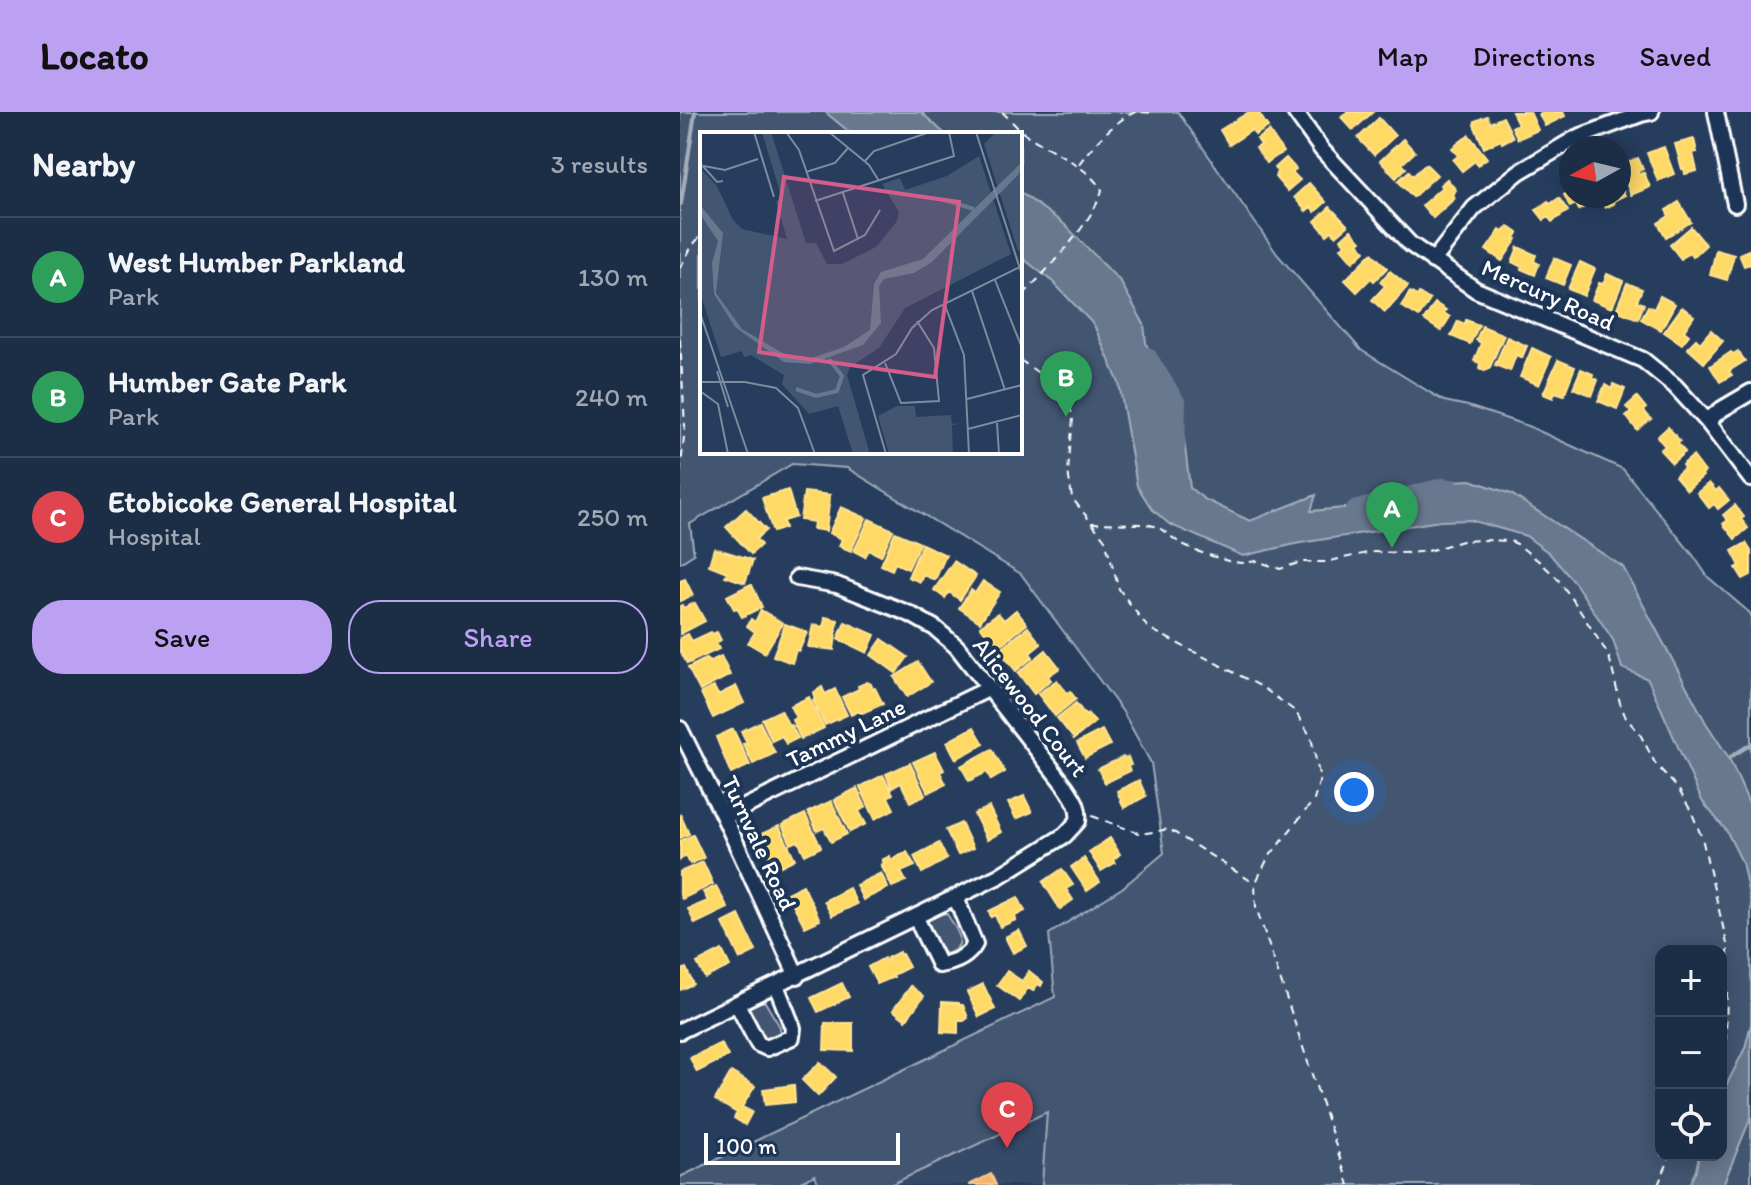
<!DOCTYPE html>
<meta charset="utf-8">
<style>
:root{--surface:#1c2e46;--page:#25364d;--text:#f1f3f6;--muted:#a0a8b3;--line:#3a4a5f;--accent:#bca0f2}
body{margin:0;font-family:Itim,sans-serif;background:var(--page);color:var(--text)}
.controls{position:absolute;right:24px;bottom:24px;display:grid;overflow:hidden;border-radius:16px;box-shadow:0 4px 20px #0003}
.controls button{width:72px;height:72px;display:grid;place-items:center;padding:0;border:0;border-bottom:2px solid var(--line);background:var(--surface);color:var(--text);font:40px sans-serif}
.compass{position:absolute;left:879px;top:24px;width:72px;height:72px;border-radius:50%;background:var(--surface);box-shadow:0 4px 20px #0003;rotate:262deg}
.scale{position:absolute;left:24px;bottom:20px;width:196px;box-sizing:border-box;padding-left:8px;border:4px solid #fff;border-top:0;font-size:22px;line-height:28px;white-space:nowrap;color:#fff;-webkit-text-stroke:6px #1d3557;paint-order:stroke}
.you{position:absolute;left:674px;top:680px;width:28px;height:28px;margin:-20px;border:6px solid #fff;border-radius:50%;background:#1a73e8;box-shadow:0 0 0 12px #1a73e833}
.badge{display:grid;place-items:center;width:52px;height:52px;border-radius:50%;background:var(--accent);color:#fff;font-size:26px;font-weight:700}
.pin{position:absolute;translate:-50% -66px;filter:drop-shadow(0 2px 4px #0008)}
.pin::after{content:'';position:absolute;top:42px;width:28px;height:24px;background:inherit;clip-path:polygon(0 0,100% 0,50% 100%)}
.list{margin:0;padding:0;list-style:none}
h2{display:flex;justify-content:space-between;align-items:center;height:104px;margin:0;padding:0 32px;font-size:34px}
h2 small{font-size:26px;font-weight:400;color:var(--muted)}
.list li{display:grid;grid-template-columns:52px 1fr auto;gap:24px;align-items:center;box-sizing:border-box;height:120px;padding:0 32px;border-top:2px solid var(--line)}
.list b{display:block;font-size:30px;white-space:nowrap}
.list p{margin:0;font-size:26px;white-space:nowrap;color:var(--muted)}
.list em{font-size:26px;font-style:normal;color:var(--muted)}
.actions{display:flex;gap:16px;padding:24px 32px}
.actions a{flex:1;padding:18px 0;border:2px solid var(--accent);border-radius:32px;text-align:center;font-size:28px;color:var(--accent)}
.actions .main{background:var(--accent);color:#111}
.icon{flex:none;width:44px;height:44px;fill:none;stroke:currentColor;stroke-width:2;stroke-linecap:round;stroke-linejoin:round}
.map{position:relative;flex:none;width:1071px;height:1073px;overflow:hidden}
header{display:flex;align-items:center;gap:48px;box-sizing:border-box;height:112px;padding:0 40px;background:var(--accent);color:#111}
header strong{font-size:38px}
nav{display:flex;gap:44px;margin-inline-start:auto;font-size:28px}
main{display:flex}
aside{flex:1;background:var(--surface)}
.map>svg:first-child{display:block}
.built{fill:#344a68}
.green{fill:#425672;stroke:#a0aab8;stroke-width:2;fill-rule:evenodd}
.water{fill:#67788e;stroke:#a4aebb;stroke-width:2}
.homes{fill:#ffd966;stroke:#ffe494;stroke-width:2}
.health{fill:#f6b26b;stroke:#f9c997;stroke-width:2}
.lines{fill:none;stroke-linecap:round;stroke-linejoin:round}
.stream{stroke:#a4aebb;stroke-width:4}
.river{stroke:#67788e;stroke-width:24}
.street-casing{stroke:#fff;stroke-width:20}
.path{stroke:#fff;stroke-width:2;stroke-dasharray:8 6;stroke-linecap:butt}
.street{stroke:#1d3557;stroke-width:14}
.labels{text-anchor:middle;stroke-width:8;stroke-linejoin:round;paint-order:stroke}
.street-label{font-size:24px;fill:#fff;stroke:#1d3557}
.inset-river{fill:none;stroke:#67788e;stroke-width:4}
.inset-road{fill:none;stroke:#7d8b9e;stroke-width:2}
.view{fill:#d45d8c;fill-opacity:0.15;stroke:#d45d8c;stroke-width:4}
.inset-edge{fill:none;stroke:#fff;stroke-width:4}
</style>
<header>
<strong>Locato</strong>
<nav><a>Map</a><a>Directions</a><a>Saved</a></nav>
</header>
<main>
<aside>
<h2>Nearby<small>3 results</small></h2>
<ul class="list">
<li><span class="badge" style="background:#2e9e5b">A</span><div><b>West Humber Parkland</b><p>Park</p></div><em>130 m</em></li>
<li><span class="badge" style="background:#2e9e5b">B</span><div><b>Humber Gate Park</b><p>Park</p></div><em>240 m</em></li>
<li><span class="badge" style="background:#e0444e">C</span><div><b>Etobicoke General Hospital</b><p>Hospital</p></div><em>250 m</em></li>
</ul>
<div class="actions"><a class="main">Save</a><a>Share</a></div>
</aside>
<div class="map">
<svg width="1071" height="1073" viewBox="0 0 1071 1073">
<rect width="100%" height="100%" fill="#263d5e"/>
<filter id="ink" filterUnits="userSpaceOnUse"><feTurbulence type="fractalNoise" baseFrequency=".0125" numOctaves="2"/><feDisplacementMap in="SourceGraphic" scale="16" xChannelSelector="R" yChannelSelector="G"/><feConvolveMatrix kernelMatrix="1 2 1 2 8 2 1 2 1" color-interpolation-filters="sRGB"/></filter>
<g filter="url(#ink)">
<path class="built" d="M367 1000 362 1073H210Z"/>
<path class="green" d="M0 0H498L597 142 681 238 764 289 788 294 848 314 943 357 1013 443 1028 465 1071 502V1073H362L367 1000 210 1073H139L135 1063 114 1073H0V1065L375 885 369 822 442 776 484 741 471 651 443 600 341 462 167 356 112 352 10 412 14 442 0 451ZM22 22H340V340H22ZM981 839H1041V1043H981Z
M258 800 267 802C276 817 291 834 266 842L253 835 245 811 250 803Z
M76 889 85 890 100 915V924L86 934 64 900 68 892Z"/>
<path class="water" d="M145 0H241L265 22H172Z
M340 80 384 112 440 169 464 212 466 231 504 327 510 376 524 387 570 409 636 383 631 399 727 390 737 386 752 370 791 368 831 382 943 455 1026 611 1049 646 1071 696V793L1062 750 1046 718 1022 689 968 567 942 556 933 528 895 471 869 441 846 424 790 408 760 409 620 431 563 444 489 412 472 397 457 374 439 271 414 213 373 170 340 144Z
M1071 912V1005L1043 1073H1009L1016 1058 1019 1043H1041V984L1065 936Z"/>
<path class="homes" d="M569 0H578L588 15 575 23 572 18 549 33 540 18Z
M667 0H693L673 18 661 5Z
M832 0H850L858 18 838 27 832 15 838 12Z
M863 0H883L885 4 865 14 859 2Z
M807 4 810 11 823 5 833 25 822 31 821 28 804 36 794 13 795 9Z
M699 6 715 24 694 43 678 26Z
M589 19 603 40 586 51 576 36 581 33 577 27Z
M789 23 807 46 798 53 795 49 782 59 773 48 778 44 772 36Z
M723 27 735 40 722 52 726 56 716 66 700 49Z
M1014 27 1017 40 1013 41 1017 59 1005 62 1004 56 1002 57 995 32Z
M984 35 994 62 978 69 967 41Z
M606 46 616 57 612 60 620 68 607 79 595 65 597 59 595 56Z
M958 46 963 57 958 59 959 62 964 61 970 75 951 83 939 54Z
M746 52 757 63 733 85 718 69 729 59 733 64Z
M767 67 776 78 772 82 775 86 753 106 742 93 762 75 760 73Z
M629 71 646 90 635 100 631 95 626 99 614 85Z
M939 72 945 83 933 89 934 92 925 96 919 84H939Z
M891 79V84H913L916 88 899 98 896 92 890 95 884 83Z
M879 86 888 99 872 110 868 105 864 108 856 98 868 89 870 92Z
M999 90 1011 110 986 125 978 111 989 104 986 98Z
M650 95 668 114 656 124 652 119 647 123 635 109Z
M828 114 838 121 835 126 837 127 822 149 806 138 820 118 823 120Z
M1011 115 1026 133 1013 145 1009 140 1001 147 990 133Z
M671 118 681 129 678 131 685 139 673 150 661 136 665 132 661 127Z
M838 135 856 143 854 149 859 152 855 163 841 157 842 155 832 150Z
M1071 137V154L1070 152 1064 154 1059 142Z
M1036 138 1054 143 1047 168 1030 163Z
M692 141 707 156 694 169 691 166 677 180 665 168Z
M874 146 891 153 883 173 866 166Z
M900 150 915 157 904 184 888 177Z
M710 159 728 174 705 200 692 188 705 174 700 170Z
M927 162 943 169 932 196 912 188 919 171 923 172Z
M947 171 962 177 957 189 964 192 958 207 936 198Z
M730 180 737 184 739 181 750 188 739 205 721 194Z
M980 184 995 192 981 218 961 207 968 194 974 197Z
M755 191 766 198 764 201 770 205 761 219 744 208Z
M1002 195 1014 204 1004 219 1009 223 1002 232 984 220Z
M786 208 799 213 790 232 771 224 778 209 785 212Z
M802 214 824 223 810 255 805 259 799 256 800 251 794 249 801 231 796 228Z
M1031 218 1043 229 1024 251 1007 236 1016 227 1020 231Z
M827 225 847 234 842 246 836 243 830 259 815 253Z
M852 236 871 245 859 273 840 265Z
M1058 239 1065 249 1049 259 1052 263 1040 270 1030 254 1051 240 1053 242Z
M878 248 895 255 884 283 875 280 873 286 863 282Z
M901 257 913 262 912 266 918 268 912 284 893 276Z
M933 272 945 277 937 297 918 289 925 273 932 277Z
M957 285 966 296 964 299 971 307 957 318 946 304 951 300 946 295Z
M988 315 1000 329 998 332 1005 340 992 351 980 338 985 334 977 325Z
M1013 344 1025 360 1022 362 1023 364 1007 378 995 364 1004 356 1002 353Z
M1029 371 1036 379 1039 376 1049 388 1038 397 1034 392 1029 396 1017 381Z
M108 378 116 405 103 409 105 416 93 420 82 386Z
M124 380 150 383 146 419 133 417 134 410 120 408Z
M1055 393 1064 405 1061 407 1068 416 1055 427 1043 412 1048 408 1043 403Z
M161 395 186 406 171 439 159 434 162 427 149 421Z
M66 397 86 418 76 427 81 433 71 442 46 415Z
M189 407 213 418 201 444 189 438 185 445 174 439Z
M215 420 240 431 228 457 215 451 212 458 201 453Z
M1066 431 1071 439V463L1063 467 1056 456 1060 454 1052 439Z
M242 432 266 443 255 468 243 463 240 470 228 465Z
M34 436 73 448 65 471 45 464 47 460 29 453Z
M274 449 296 464 280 488 269 480 265 486 254 478Z
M5 467 13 483 0 489V469Z
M303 469 320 480 300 510 279 496 291 478 295 481Z
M69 473H72L82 495 62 505 57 496 54 497 47 484Z
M15 491 25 509 0 522V494L2 493 3 496Z
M81 498 103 511 85 541 68 531 75 520 67 514 71 507 75 510Z
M336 498 347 512 317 536 300 514 318 501 324 508Z
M145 505 158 508 154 538 128 535 133 513 144 515Z
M165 510 195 523 187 541 158 527Z
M105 512 127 520 119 539 116 538 112 551 93 544Z
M348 515 361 532 350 541 353 545 336 559 319 538Z
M31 520 32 522 37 520 41 528 36 531 39 537 7 552 0 538V526L8 522 12 529Z
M202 527 228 545 216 561 191 543Z
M366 538 380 556 368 564 371 568 354 582 338 561Z
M41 544 50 563 20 579 8 556 27 546 29 550Z
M238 550 251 570 227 585 214 565Z
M377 568 387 581 390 579 396 587 375 604 358 582Z
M187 570 191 572 193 577 195 576 203 592 180 602 179 599 171 603 162 585 179 577 178 574Z
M56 574 64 591 33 606 21 581 34 575 38 583Z
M142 575 145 582 155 577 167 603 145 613 133 588 135 587 133 581Z
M129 585 144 616 121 627 112 608 116 606 110 594Z
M396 591 406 604 408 602 415 610 394 627 377 606Z
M101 598 109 614 111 613 118 626 106 632 102 624 92 629 82 607Z
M80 610 95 641 73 652 63 632 67 631 61 619Z
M294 615 304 632 276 647 267 630Z
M53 617 70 653 51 662 36 625Z
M422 618 430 633 405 646 397 631Z
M312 637 325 660 311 668 307 660 289 669 281 654Z
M255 640 264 658 260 660 266 672 248 681 233 650Z
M443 645 444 647 448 645 451 653 448 654 450 659 425 671 418 657Z
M230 651 245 683 230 690 221 671 212 676 206 662Z
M203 663 213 682 208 685 214 697 195 707 180 675Z
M459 668 466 684 444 696 437 679Z
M177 676 186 695 179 699 186 712 170 720 154 688Z
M344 684 352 700 336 707 328 691Z
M151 689 167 722 151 730 144 716 137 719 128 700Z
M309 695 321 720 307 728 294 702Z
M0 702 9 722 0 726Z
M125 702 141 735 125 743 118 729 111 732 102 713Z
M281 711 293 736 278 743 266 718Z
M99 714 115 747 95 757 79 723Z
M13 723 24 746 10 752 6 743 0 748V729Z
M430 726 440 742 433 748 435 751 421 759 409 740Z
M259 731 267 747 242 761 234 744Z
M227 740 235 754 221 760 226 769 212 775 201 753 204 751 202 748 210 744 211 748Z
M404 746 420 770 407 779 391 755Z
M23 750 33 772 2 787 0 783V760Z
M382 757 393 773 386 777 393 788 380 797 363 770Z
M201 761 208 776 183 788 176 773Z
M123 773 140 808 125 815 107 781Z
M36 774 48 796 15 812 8 797 28 789 23 780Z
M169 776 177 792 152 804 144 789Z
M338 785 345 799 335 804 336 808 320 815 315 803 311 805 309 799Z
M59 803 76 839 60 847 43 811Z
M339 818 347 834 333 841 325 825Z
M42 838 50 854 25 866 17 851Z
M219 840 220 843 222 842 229 855 213 863 214 865 197 872 188 855 204 846 206 849 208 848 207 846Z
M6 856 13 872 0 878V859Z
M327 859 342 869 349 859 363 870 361 874 358 872 353 879 348 876 339 889 317 873Z
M162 871 169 885 138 900 131 886Z
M303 872 315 897 299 905 287 880Z
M231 874 244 884 226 908 213 898Z
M262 890 279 891V893H283L288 906 284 909H278V921L261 920Z
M145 911H173V939L144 938Z
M41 931 48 944 17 960 10 946Z
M140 950 156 965 138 984 122 968Z
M51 960 75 974 62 995 72 1000 65 1013 54 1006 57 1001 35 988Z
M114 973 115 990 85 993 83 977Z"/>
<path class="health" d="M311 1062 316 1073H289Z"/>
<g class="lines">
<path class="stream" d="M1 92 15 0
M1049 646 1071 632"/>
<path class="river" d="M466 247 494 292 493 335
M677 400 762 378 769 379"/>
<g class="street-casing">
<path id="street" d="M615 0 642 38 730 132 796 178 963 248 995 274 1027 309 1071 367
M1036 0 1055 92
M753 149 794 96 839 60 896 26 961 2 971 0
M1027 309 1042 297 1071 280
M0 617 44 705 117 864
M44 705 308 577
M236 806 259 853C273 851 288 845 295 832L276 786
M57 892 78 932 87 936 112 925 113 916 96 873
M0 919 319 764 385 723 398 709C400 695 394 687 386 675L277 535 255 516 230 502 157 473 117 466"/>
</g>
<path class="path" d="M322 0C330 7 337 16 345 22 372 40 404 51 422 78 413 111 365 160 340 186
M399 52C408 38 440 3 457 0 463 0 470 1 476 0
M0 156 12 134 22 122
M0 227 5 314 0 365
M340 248 387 281 393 307 388 359 392 386 425 428 439 477 468 516 582 575 615 599 631 625 640 667 634 688 588 746 575 772 576 795 669 1073
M411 411 466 412 478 415 497 429 516 439 548 449 561 451 577 449 600 457 621 450H645L692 440 728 441 748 439 782 429 800 428 830 429 837 432 860 450 876 465 893 488 929 544 940 591 946 606 960 622 975 651 999 678 1012 701 1022 726 1048 836 1046 926 1041 951
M412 704 461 722 489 717 574 771
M978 1073 991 1043"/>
<use href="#street" class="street"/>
</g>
</g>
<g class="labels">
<g class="street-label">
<text transform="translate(868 183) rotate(24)" y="8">Mercury Road</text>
<text transform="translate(350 595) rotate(52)" y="8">Alicewood Court</text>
<text transform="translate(166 621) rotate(-26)" y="8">Tammy Lane</text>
<text transform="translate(79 731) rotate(65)" y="8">Turnvale Road</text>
</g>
</g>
<g transform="translate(20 20)">
<rect width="322" height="322" fill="#263d5e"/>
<path d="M62 0H71L106 111H116L127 132H142L176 115 197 89 199 80 182 52 200 46 205 58 247 44 279 24 311 122 205 176 179 216 150 235 147 243 170 322H153L138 274 109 282 82 252 84 243 51 223 44 225 42 219 21 225 0 161V36L17 54 33 88 42 97 87 107 76 69 82 67ZM296 0H322V118L318 119 284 12ZM197 274H215L216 285 251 283 252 292 264 291 252 293 253 322H189L178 284Z" fill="#425672"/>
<path d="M322 30 319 42 232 130 214 141 184 147 179 154 181 191 163 213 110 232 84 230 35 195 14 162 12 131 18 109 0 82V73L23 101 16 161 42 197 89 225 112 226 144 215 170 198 174 152 181 140 223 127Z" fill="#67788e"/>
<path class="inset-river" d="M244 68 274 77M96 257 116 264 137 259 142 244 129 227"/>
<path class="inset-road" d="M54 0 74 65M86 0 99 18 134 119 165 103 180 78M129 0 169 33 179 49M276 0 322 143M165 29 174 19 230 0M0 31 17 50 23 49M4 34 25 38 58 27M106 40 135 31 148 16M143 61 158 107M115 69 254 24 249 0M295 148 322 216M272 159 305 258M244 171 264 223 269 322M0 181 48 322M185 231 201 271 239 269 234 216 217 189M17 239 28 275M0 250H45L76 256 98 276 115 322M0 259 18 272 28 322M267 267 322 253M297 291 299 322M268 297 322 283M186 322 163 243 196 222 212 196 232 178 322 134"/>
<path class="view" d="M84 45 259 70 235 245 59 220Z"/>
<rect width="322" height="322" class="inset-edge"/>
</g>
</svg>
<div class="controls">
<button>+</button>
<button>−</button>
<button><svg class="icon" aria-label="locate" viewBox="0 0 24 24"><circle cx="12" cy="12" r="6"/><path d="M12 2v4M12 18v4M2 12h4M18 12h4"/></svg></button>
</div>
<svg class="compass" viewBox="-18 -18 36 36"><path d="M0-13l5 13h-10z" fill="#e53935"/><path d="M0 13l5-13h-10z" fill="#a0a8b3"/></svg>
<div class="scale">100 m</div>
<div class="you"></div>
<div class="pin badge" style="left:712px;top:436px;background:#2e9e5b">A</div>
<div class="pin badge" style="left:386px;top:305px;background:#2e9e5b">B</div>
<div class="pin badge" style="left:327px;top:1036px;background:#e0444e">C</div>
</div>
</main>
